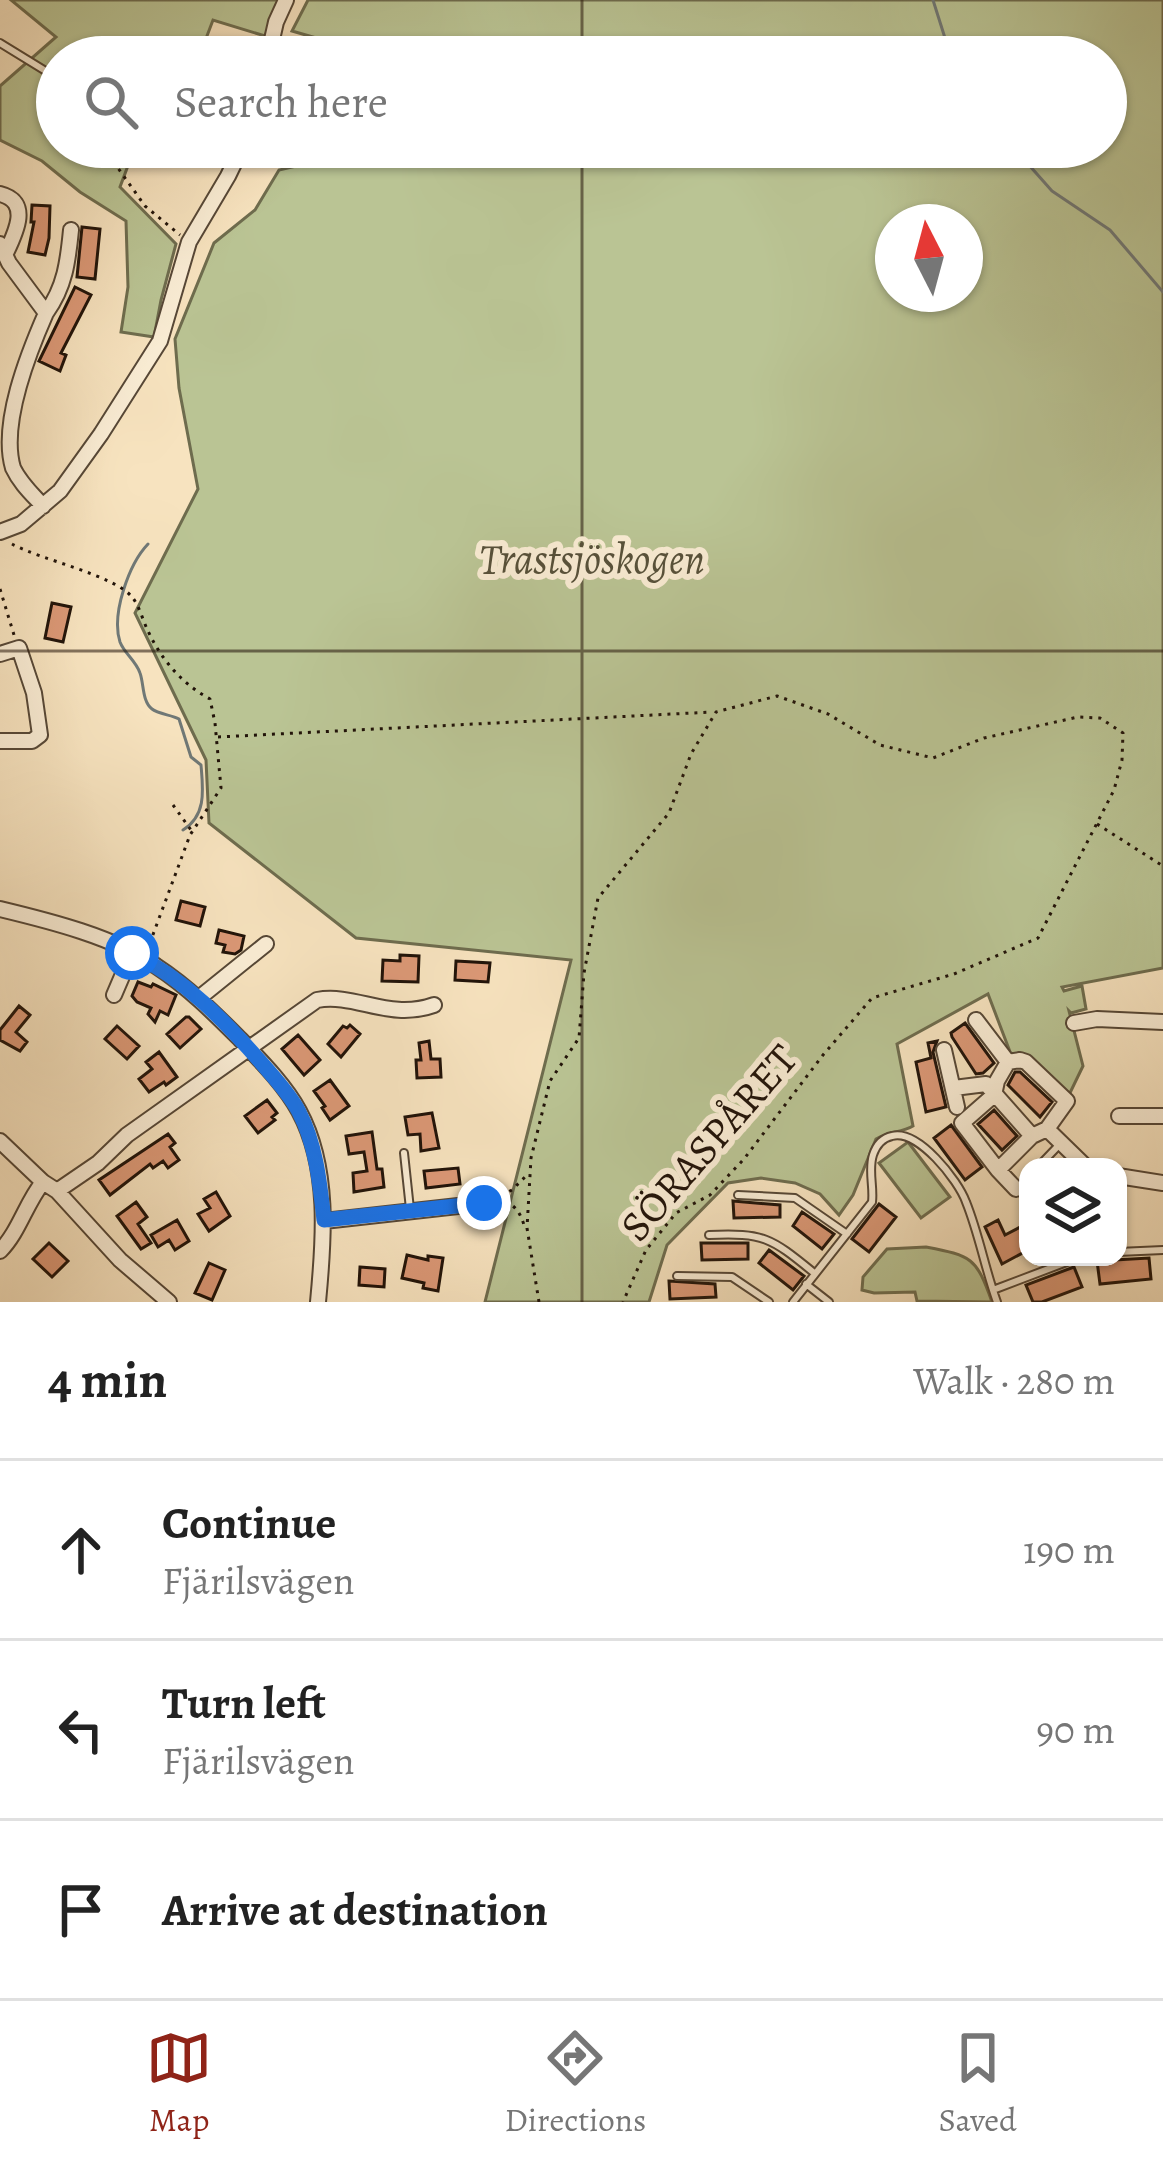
<!DOCTYPE html>
<meta charset="utf-8">
<style>
:root{--surface:#fff;--page:#f2f2f2;--text:#222;--muted:#767676;--line:#e0e0e0;--accent:#8f2418}
body{margin:0;font-family:Alegreya,serif;background:var(--page);color:var(--text)}
.controls{position:absolute;right:36px;bottom:36px;display:grid;overflow:hidden;border-radius:24px;box-shadow:0 3px 9px #0004}
.controls button{width:108px;height:108px;display:grid;place-items:center;padding:0;border:0;border-bottom:3px solid var(--line);background:var(--surface);color:var(--text);font:60px sans-serif}
.compass{position:absolute;left:875px;top:204px;width:108px;height:108px;border-radius:50%;background:var(--surface);box-shadow:0 3px 9px #0004;rotate:354deg}
.stop{position:absolute;width:36px;height:36px;margin:-27px;border:9px solid #1a73e8;border-radius:50%;background:#fff}
.stop.end{background:#1a73e8;border-color:#fff;box-shadow:0 3px 12px #0008}
.list{margin:0;padding:0;list-style:none}
h2{display:flex;justify-content:space-between;align-items:center;height:156px;margin:0;padding:0 48px;font-size:51px}
h2 small{font-size:39px;font-weight:400;color:var(--muted)}
.list li{display:grid;grid-template-columns:78px 1fr auto;gap:36px;align-items:center;box-sizing:border-box;height:180px;padding:0 48px;border-top:3px solid var(--line)}
.list b{display:block;font-size:45px;white-space:nowrap}
.list p{margin:0;font-size:39px;white-space:nowrap;color:var(--muted)}
.list em{font-size:39px;font-style:normal;color:var(--muted)}
.icon{flex:none;width:66px;height:66px;fill:none;stroke:currentColor;stroke-width:2;stroke-linecap:round;stroke-linejoin:round}
.map{position:relative;flex:none;width:1163px;height:1302px;overflow:hidden}
.search{position:absolute;background:var(--surface);box-shadow:0 3px 9px #0004;left:36px;right:36px;top:36px;height:132px;display:flex;align-items:center;gap:30px;box-sizing:border-box;padding:0 42px;border-radius:66px;color:var(--muted);font-size:45px}
.sheet{height:696px;background:var(--surface)}
nav{display:flex;justify-content:space-around;align-items:center;box-sizing:border-box;height:168px;border-top:3px solid var(--line);background:var(--surface);font-size:33px;color:var(--muted)}
nav a{display:grid;justify-items:center;gap:6px}
nav .on{color:var(--accent)}
.map>svg:first-child{display:block}
.green{fill:#bac494;stroke:#6e6c4e;stroke-width:3;fill-rule:evenodd}
.lines{fill:none;stroke-linecap:round;stroke-linejoin:round}
.stream{stroke:#707876;stroke-width:3}
.building{fill:#db9876;stroke:#211309;stroke-width:3}
.lane-casing{stroke:#564736;stroke-width:10}
.street-casing{stroke:#564736;stroke-width:18}
.path{stroke:#211309;stroke-width:3;stroke-dasharray:3 6;stroke-linecap:butt}
.lane{stroke:#faedd5;stroke-width:6}
.street{stroke:#faedd5;stroke-width:14}
.route{stroke:#1a73e8;stroke-width:15}
.grid{fill:none;stroke:#211309;stroke-width:3;stroke-opacity:0.55}
.labels{text-anchor:middle;stroke-width:12;stroke-linejoin:round;paint-order:stroke}
.park-label{font-size:42px;font-style:italic;fill:#57513a;stroke:#faedd5}
.street-label{font-size:42px;fill:#211309;stroke:#faedd5}
</style>
<div class="map">
<svg width="1163" height="1302" viewBox="0 0 1163 1302">
<rect width="100%" height="100%" fill="#f7e3bf"/>
<filter id="stains"><feTurbulence type="fractalNoise" baseFrequency=".00167" numOctaves="4"/><feColorMatrix values="0 0 0 0 .2 0 0 0 0 .09 0 0 0 0 .02 0 0 0 .5 -.17"/></filter>
<radialGradient id="worn" r=".72"><stop offset=".6" stop-color="#630" stop-opacity="0"/><stop offset="1" stop-color="#630" stop-opacity=".3"/></radialGradient>
<path class="green" d="M11 0H281L265 36 213 20 199 57H57V147H135L120 187 176 244 161 300 154 337 121 332 128 287 126 221 80 192 42 161 0 140V86L56 37Z
M308 0H1163V968L1062 987 1064 991 1082 986 1086 1009 1071 1013 1069 1011 1083 1066 1068 1097 1012 1057 988 994 897 1044 913 1126C901 1133 889 1131 876 1139L853 1195 839 1215 820 1194 795 1183 761 1178 728 1183 667 1245 649 1302H485L571 960 356 938 209 823 206 760 135 613 198 489 179 388 175 339 214 243 255 210 279 170 318 161 326 147H1106V57H353L351 48 292 31ZM893 222H965V294H893Z
M908 1142 950 1197 921 1218 879 1163Z
M926 1247C972 1256 976 1257 992 1302L917 1301 915 1292 874 1293 862 1290 863 1277 887 1249Z"/>
<g class="lines">
<path class="stream" d="M933 0 951 57
M1013 147 1052 191 1110 230 1163 292
M148 544C129 564 111 614 120 642 124 653 136 661 140 673 144 684 142 701 152 709 158 714 172 715 179 719L191 757 201 765C203 789 207 815 183 830"/>
</g>
<path class="building" d="M32 205 50 206 49 238 45 255 28 252 34 222H31Z
M82 227 100 229 95 279 77 277Z
M75 287 91 295 61 353 66 355 60 371 39 361Z
M52 603 71 607 63 642 45 638Z
M181 901 205 907 200 926 176 920Z
M219 930 244 936 241 950 235 954 223 952 225 945 216 943Z
M400 955 419 956 418 982 382 981 383 960 400 961Z
M456 961 490 963 488 982 455 980Z
M138 982 151 987 153 984 176 995 168 1015 160 1011 155 1022 148 1014 151 1008 137 1002 132 996Z
M19 1006 30 1015 16 1032 27 1042 20 1051 0 1040V1030Z
M186 1017H189L201 1029 180 1048 167 1034Z
M965 1023 994 1063 983 1073 976 1074 952 1037 951 1033Z
M350 1025 360 1034 341 1057 328 1044 343 1026 347 1028Z
M117 1026 139 1046 127 1059 105 1039Z
M298 1035 320 1060 304 1075 282 1049Z
M429 1041 431 1059H440L441 1077 417 1078 416 1060H421L419 1043Z
M937 1041 933 1052 946 1107 926 1112 916 1062 931 1058 928 1043Z
M159 1052 177 1077 166 1085 164 1082 149 1092 139 1079 152 1069 146 1062Z
M1015 1072H1020L1052 1102 1040 1117 1008 1085Z
M330 1080 349 1106 330 1120 322 1108 325 1106 314 1091Z
M267 1100 277 1113 272 1117 275 1120 258 1133 245 1116Z
M994 1110 1017 1136 1002 1150 978 1124Z
M432 1113 439 1148 421 1151 420 1134 408 1135 405 1117Z
M951 1125 982 1167 965 1180 934 1138Z
M372 1132 377 1169H382L384 1187 354 1192 353 1173 367 1171 364 1152 349 1154 346 1136Z
M168 1134 175 1143 170 1147 179 1160 168 1168 163 1161 153 1168 150 1164 110 1195 99 1180Z
M458 1168 460 1184 426 1188 424 1171Z
M216 1192 230 1216 209 1231 198 1214 210 1208 204 1199Z
M733 1201 780 1205V1217L734 1218Z
M136 1202 147 1217 138 1224 151 1243 141 1249 117 1216Z
M879 1204 896 1217 869 1252 852 1239Z
M802 1212 834 1234 822 1249 793 1226Z
M177 1220 189 1241 175 1250 169 1240 158 1247 151 1235Z
M998 1220 1005 1235 1028 1223V1250L1002 1264 985 1227Z
M49 1243 68 1261 52 1277 33 1259Z
M701 1243H748V1259L702 1260Z
M769 1250 804 1276 793 1290 759 1263Z
M407 1255 428 1260V1256L443 1258 438 1291 423 1288 424 1283 402 1278Z
M1149 1258 1151 1279 1100 1284 1097 1261Z
M209 1263 225 1270 212 1300 195 1293Z
M360 1267 385 1269 384 1287 359 1285Z
M1074 1267 1082 1287 1042 1302H1033L1026 1285Z
M669 1281 715 1284 716 1297 670 1299Z"/>
<g class="lines">
<g class="lane-casing">
<path id="lane" d="M0 43 57 78
M143 147 159 160
M404 1153 410 1209
M1038 1167 1059 1145
M738 1195 795 1198 847 1234
M709 1235C764 1233 770 1237 813 1272
M1118 1252 1163 1250
M677 1276 732 1277 769 1302
M806 1284 829 1302
M993 1290 1080 1257
M793 1302 872 1202C874 1187 868 1170 873 1155 876 1146 882 1138 892 1136 918 1129 958 1180 966 1202 979 1234 985 1269 997 1302"/>
</g>
<g class="street-casing">
<path id="street" d="M268 57 276 22 286 0
M0 194C32 202 15 234 5 255
M0 244 9 263 46 313C28 354 0 424 13 468 20 483 32 494 43 506
M46 313C65 287 68 261 71 230
M0 532 21 524 60 491 101 434 160 341 189 242 228 176 242 147
M0 654 19 648 34 693 40 735 32 741H0
M0 909C50 921 114 937 156 966 188 987 214 1013 240 1039 260 1060 285 1085 299 1111 330 1168 324 1240 318 1302
M114 995 132 953
M199 998 266 944
M976 1020 1008 1062 1020 1060 1026 1062 1067 1101 1047 1129 1032 1136 998 1170
M1074 1023 1097 1019 1163 1022
M944 1050 957 1107
M1008 1062 997 1081 994 1095 962 1123 998 1170 1016 1189
M954 1088 986 1084 1032 1136
M1119 1116H1163
M1047 1129 1086 1167
M0 1141 43 1182 57 1191 120 1260 169 1302
M1118 1176 1163 1183
M57 1191 98 1163 127 1135 317 1000C356 993 389 1021 434 1005
M324 1221 485 1203
M0 1251C19 1232 26 1203 43 1182"/>
</g>
<path class="path" d="M103 147 145 206 180 235
M12 544C41 560 114 575 132 597 139 605 143 621 148 631 161 659 182 684 210 699L215 723 221 788 190 835 148 948
M0 589 14 635
M218 737 712 712
M173 805 191 830
M1097 824 1163 866
M493 1199 512 1190 529 1173
M496 1202C515 1201 520 1212 525 1228
M539 1302 527 1228 531 1158 550 1081 579 1038 584 973 598 898 669 813 691 754 716 712 777 696 828 714 880 745 933 758 984 738 1078 717 1100 718 1123 733 1122 760 1114 790 1038 938 954 974 872 998 823 1055 744 1159 710 1195 676 1213 646 1250 623 1302"/>
<use href="#lane" class="lane"/>
<use href="#street" class="street"/>
</g>
<g class="lines">
<path class="route" d="M132 953C185 979 227 1023 265 1067 277 1081 291 1096 299 1112 316 1144 320 1185 324 1220L484 1203"/>
</g>
<path class="grid" d="M582 0V57M582 147V1302M0 651H1163"/>
<g class="labels">
<g class="park-label">
<text x="592" y="573">Trastsjöskogen</text>
</g>
<g class="street-label">
<text transform="translate(708 1142) rotate(-49)" y="15">SÖRASPÅRET</text>
</g>
</g>
<rect width="100%" height="100%" filter="url(#stains)"/>
<rect width="100%" height="100%" fill="url(#worn)"/>
</svg>
<div class="controls">
<button><svg class="icon" aria-label="layers" viewBox="0 0 24 24"><path d="M12 4l9 5-9 5-9-5zM3 14l9 5 9-5"/></svg></button>
</div>
<svg class="compass" viewBox="-18 -18 36 36"><path d="M0-13l5 13h-10z" fill="#e53935"/><path d="M0 13l5-13h-10z" fill="#767676"/></svg>
<div class="stop" style="left:132px;top:953px"></div>
<div class="stop end" style="left:484px;top:1203px"></div>
<div class="search"><svg class="icon" aria-label="search" viewBox="0 0 24 24"><circle cx="10" cy="10" r="6"/><path d="M15 15l6 6"/></svg>Search here</div>
</div>
<section class="sheet">
<h2>4 min<small>Walk · 280 m</small></h2>
<ul class="list">
<li><svg class="icon" aria-label="ahead" viewBox="0 0 24 24"><path d="M12 20V5M6 11l6-6 6 6"/></svg><div><b>Continue</b><p>Fjärilsvägen</p></div><em>190 m</em></li>
<li><svg class="icon" aria-label="left" viewBox="0 0 24 24"><path d="M17 20v-9H6M10 6l-5 5 5 5"/></svg><div><b>Turn left</b><p>Fjärilsvägen</p></div><em>90 m</em></li>
<li><svg class="icon" aria-label="arrive" viewBox="0 0 24 24"><path d="M6 21V4h12l-3 4 3 4H6"/></svg><div><b>Arrive at destination</b></div></li>
</ul>
</section>
<nav>
<a class="on"><svg class="icon" aria-label="map" viewBox="0 0 24 24"><path d="M3 6l6-2 6 2 6-2v14l-6 2-6-2-6 2zM9 4v14M15 6v14"/></svg>Map</a>
<a><svg class="icon" aria-label="directions" viewBox="0 0 24 24"><path d="M12 3l9 9-9 9-9-9zM9 14v-3h6M13 9l2 2-2 2"/></svg>Directions</a>
<a><svg class="icon" aria-label="saved" viewBox="0 0 24 24"><path d="M7 4h10v16l-5-4-5 4z"/></svg>Saved</a>
</nav>
